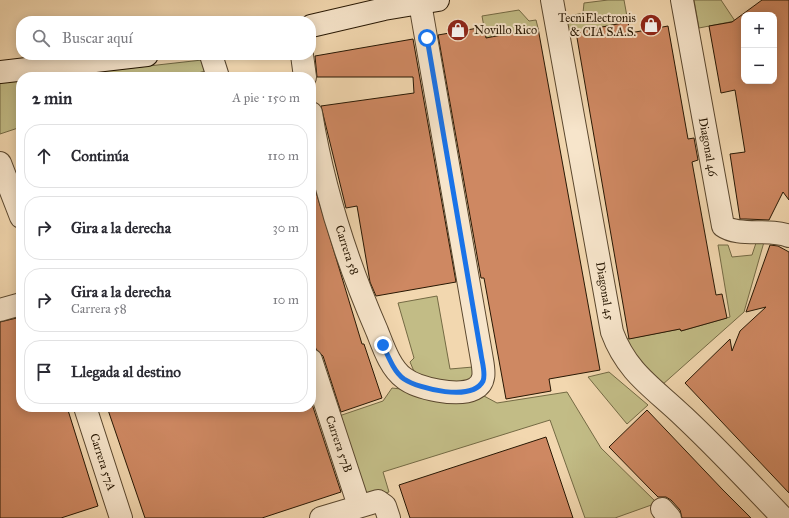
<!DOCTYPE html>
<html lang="es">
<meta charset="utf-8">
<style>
:root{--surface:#fff;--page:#f2f2f3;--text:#2b2b33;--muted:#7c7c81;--line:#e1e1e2}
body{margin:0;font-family:"IM FELL Great Primer",serif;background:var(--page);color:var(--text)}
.controls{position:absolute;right:12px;top:12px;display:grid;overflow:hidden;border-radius:8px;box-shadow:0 2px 10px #0003}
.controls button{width:36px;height:36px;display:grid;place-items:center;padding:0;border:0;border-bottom:1px solid var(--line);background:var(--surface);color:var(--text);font:20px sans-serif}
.stop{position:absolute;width:12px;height:12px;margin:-9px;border:3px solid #1a73e8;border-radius:50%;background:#fff}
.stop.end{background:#1a73e8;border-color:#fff;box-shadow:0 1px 4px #0008}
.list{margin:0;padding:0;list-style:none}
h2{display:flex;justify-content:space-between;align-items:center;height:52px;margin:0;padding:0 16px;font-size:17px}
h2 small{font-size:13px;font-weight:400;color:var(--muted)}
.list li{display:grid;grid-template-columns:26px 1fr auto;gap:12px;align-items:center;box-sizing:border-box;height:64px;margin:0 8px 8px;padding:0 8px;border:1px solid var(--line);border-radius:16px}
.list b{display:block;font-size:15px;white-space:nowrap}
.list p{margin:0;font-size:13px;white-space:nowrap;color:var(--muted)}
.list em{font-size:13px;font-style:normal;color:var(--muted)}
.icon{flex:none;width:22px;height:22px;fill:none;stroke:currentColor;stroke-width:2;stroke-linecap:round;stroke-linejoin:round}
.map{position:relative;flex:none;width:789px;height:518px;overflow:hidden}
.search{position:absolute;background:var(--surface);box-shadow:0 2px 10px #0003;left:16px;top:16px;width:300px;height:44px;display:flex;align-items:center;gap:10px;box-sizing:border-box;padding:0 14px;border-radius:16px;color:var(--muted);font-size:15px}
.panel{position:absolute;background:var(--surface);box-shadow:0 2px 10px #0003;left:16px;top:72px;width:300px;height:340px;border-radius:16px}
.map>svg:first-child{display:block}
.green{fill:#c2bc86;stroke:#746a44}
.building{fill:#ce8862;stroke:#271703;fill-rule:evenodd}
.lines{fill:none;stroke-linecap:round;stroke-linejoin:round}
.street-casing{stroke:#5a472e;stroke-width:24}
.secondary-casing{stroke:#271703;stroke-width:24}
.street{stroke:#f7e5cb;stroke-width:22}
.secondary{stroke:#f7e5cb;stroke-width:22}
.route{stroke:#1a73e8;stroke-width:5}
.labels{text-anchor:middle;stroke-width:4;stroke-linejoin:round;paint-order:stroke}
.poi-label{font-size:12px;fill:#271703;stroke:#f7e5cb;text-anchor:end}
.street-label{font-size:12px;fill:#271703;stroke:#f7e5cb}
</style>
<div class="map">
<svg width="789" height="518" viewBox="0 0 789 518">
<rect width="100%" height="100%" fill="#f2d7af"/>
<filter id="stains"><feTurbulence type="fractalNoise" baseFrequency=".005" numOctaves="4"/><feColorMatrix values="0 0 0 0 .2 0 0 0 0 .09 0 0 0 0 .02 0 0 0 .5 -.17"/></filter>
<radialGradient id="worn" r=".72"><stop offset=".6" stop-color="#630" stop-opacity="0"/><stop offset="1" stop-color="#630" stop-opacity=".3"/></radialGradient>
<path class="green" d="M608 0H624L628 22 568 34 565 17 583 13 584 3Z
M694 0H721L735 21 699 28Z
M519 10 529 21 536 20 538 28 486 38 482 16Z
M202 60 205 71 184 77H50Z
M21 80V127L0 134V83Z
M764 242 744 312 662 385 622 340 680 329 681 331 730 317 718 245H728L732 257 752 255 756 243Z
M437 296 450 369 473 367 478 371 469 383 422 381 416 376 410 362 414 358 398 303Z
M609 372 648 405 627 424 588 377Z
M392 388 462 396H484L497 403 567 392 601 448 657 503 615 518H585L550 420 383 472 389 492 364 498 339 416 383 401Z"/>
<path class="building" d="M762 0H789V200L783 192 769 220 746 219H740L730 154 745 152 735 90 721 93 709 26 732 22ZM744 15H774V81H744Z
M628 22 630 33 668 26 688 139 694 138 698 160 692 162 716 295 722 294 727 318 681 331 680 329 629 339 576 32Z
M484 27 486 38 538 28 600 370 549 379 551 391 506 399 484 278H481L438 35Z
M413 39 456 282 376 296 370 282 357 206 346 208 321 106 414 93 413 77H317L315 56Z
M311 175 362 344H364L382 398 341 412 323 356 316 349 311 333Z
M770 245 778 246 789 252V493L685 383 730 339 732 351 740 331 766 307 746 312Z
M21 317V407H67L98 506 61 518H0V322Z
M311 401 341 492 262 518H145L107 407H311Z
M647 410 723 490 751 518H682L680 510 671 500 666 497H658L652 491 609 447Z
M546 437 573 518H410L399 485Z"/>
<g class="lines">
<g class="street-casing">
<path id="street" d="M552 0 612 332C627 373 654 388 684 417 718 449 751 484 783 518
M682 0 723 226C738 237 769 228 789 236
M211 55 218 77
M302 55 305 77
M311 113C323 187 347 262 377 331 383 346 390 368 404 378 418 389 458 397 474 389 488 382 483 367 481 354L420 3
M0 163 21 217
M0 310 21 304
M311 360 359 506
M85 407 121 518
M662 509 670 518
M321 518 378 501 385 506 389 518"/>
</g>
<g class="secondary-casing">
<path id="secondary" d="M311 26 384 9 438 0
M0 72 147 55"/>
</g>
<use href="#street" class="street"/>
<use href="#secondary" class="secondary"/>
</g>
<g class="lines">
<path class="route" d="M383 345C388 356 394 372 404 379 419 389 472 402 483 381 486 374 482 362 481 354L427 38"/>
</g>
<defs>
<g id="shop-disc" transform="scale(1.15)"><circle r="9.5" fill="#8f2418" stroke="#f7e5cb"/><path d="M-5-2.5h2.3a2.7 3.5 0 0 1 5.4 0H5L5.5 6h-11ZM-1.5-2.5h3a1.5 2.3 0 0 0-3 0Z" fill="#fff"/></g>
</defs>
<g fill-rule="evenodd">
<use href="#shop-disc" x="651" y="25"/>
<use href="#shop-disc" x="458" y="30"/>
</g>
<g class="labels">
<g class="poi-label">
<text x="636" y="22">TecniElectronis<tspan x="636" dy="14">&amp; CIA S.A.S.</tspan></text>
<text x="474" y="34" text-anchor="start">Novillo Rico</text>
</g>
<g class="street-label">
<text transform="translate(708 147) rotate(80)" y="4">Diagonal 46</text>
<text transform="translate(347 250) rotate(72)" y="4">Carrera 58</text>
<text transform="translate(605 291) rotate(80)" y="4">Diagonal 45</text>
<text transform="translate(339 444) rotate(71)" y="4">Carrera 57B</text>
<text transform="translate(103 462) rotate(72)" y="4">Carrera 57A</text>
</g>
</g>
<rect width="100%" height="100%" filter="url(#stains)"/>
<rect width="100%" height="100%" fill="url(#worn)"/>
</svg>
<div class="controls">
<button>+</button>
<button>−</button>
</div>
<div class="stop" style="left:427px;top:38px"></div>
<div class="stop end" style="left:383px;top:345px"></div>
<div class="search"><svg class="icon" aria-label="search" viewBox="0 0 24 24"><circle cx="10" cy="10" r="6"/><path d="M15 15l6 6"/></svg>Buscar aquí</div>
<section class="panel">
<h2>2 min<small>A pie · 150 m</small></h2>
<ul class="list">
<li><svg class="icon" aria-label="ahead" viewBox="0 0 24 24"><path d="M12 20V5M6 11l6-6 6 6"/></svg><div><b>Continúa</b></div><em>110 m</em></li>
<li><svg class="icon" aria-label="right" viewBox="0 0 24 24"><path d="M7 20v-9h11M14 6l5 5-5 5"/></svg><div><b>Gira a la derecha</b></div><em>30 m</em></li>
<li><svg class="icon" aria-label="right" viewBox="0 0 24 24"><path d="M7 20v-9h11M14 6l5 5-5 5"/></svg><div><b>Gira a la derecha</b><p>Carrera 58</p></div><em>10 m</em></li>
<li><svg class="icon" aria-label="arrive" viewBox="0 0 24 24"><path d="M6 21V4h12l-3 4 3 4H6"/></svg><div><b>Llegada al destino</b></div></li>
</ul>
</section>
</div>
